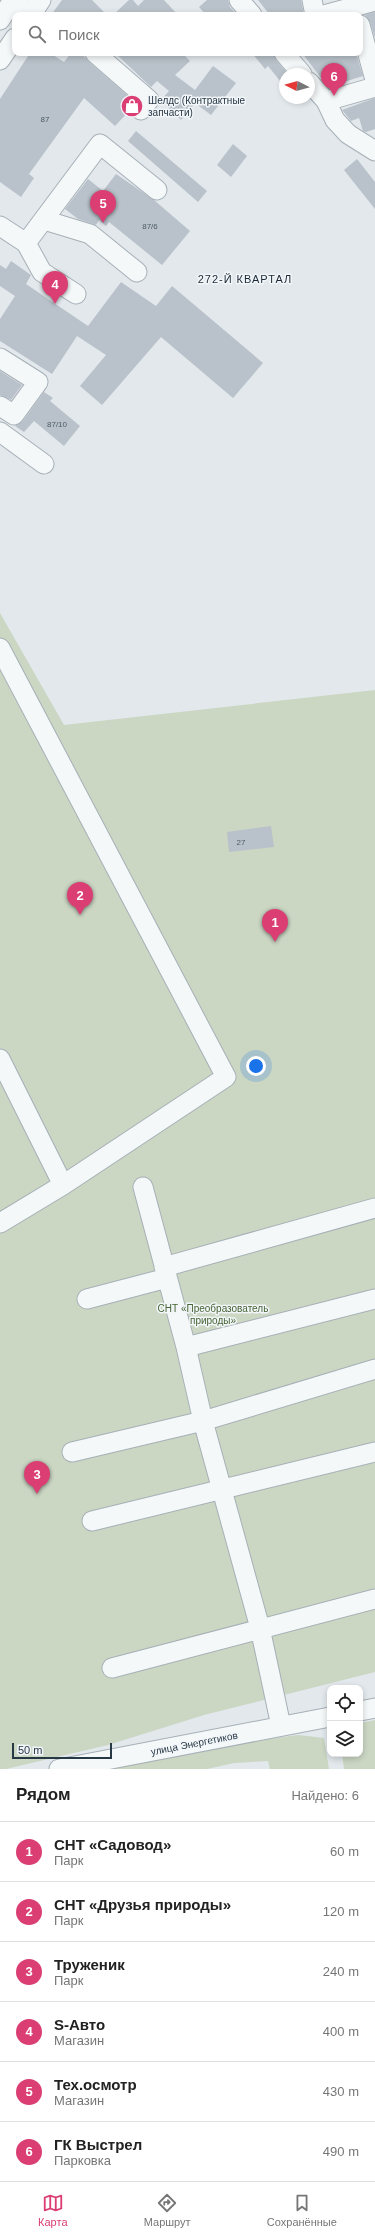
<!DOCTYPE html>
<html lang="ru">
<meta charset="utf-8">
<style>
:root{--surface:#fff;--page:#f2f2f2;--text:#222;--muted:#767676;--line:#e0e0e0;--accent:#da3e73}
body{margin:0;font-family:Arial,sans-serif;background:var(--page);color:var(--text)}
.controls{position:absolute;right:12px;bottom:12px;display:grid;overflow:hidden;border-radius:8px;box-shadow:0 2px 6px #0003}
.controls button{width:36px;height:36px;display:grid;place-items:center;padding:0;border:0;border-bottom:1px solid var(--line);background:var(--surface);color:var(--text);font:20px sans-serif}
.compass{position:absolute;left:279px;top:68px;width:36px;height:36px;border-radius:50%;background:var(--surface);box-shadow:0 2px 6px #0003;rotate:276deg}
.scale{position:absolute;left:12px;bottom:10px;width:100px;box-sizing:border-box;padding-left:4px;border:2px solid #283946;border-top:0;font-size:11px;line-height:14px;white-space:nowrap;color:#283946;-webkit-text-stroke:3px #f2f6f9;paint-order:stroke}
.you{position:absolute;left:256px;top:1066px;width:14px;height:14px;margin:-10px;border:3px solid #fff;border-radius:50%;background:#1a73e8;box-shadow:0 0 0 6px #1a73e833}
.badge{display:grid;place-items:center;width:26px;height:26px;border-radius:50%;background:var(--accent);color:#fff;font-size:13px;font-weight:700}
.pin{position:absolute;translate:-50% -33px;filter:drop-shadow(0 1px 2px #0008)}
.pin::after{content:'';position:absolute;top:21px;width:14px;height:12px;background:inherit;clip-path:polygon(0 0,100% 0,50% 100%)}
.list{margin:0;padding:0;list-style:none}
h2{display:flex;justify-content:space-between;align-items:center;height:52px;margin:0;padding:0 16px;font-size:17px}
h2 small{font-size:13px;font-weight:400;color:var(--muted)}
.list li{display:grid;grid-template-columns:26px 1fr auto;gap:12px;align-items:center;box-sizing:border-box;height:60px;padding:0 16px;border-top:1px solid var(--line)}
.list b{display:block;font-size:15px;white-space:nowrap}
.list p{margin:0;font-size:13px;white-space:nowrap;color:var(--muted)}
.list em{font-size:13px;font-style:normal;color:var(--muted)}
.icon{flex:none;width:22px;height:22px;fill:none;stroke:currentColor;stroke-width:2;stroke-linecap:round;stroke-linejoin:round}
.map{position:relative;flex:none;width:375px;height:1769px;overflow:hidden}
.search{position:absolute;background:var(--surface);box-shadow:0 2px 6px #0003;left:12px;right:12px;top:12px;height:44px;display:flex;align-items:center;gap:10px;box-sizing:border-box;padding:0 14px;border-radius:8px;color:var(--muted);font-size:15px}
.sheet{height:412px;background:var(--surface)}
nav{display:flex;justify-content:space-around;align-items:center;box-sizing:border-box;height:56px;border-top:1px solid var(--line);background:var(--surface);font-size:11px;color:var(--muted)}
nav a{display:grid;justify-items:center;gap:2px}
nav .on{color:var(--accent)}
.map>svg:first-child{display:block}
.green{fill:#cbd6c3}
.building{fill:#b9c2ca}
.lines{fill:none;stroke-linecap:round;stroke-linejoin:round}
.minor-casing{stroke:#a6b0b7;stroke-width:21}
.minor{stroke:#f5f8f9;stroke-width:19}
.labels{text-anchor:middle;stroke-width:3;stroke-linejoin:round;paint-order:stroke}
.number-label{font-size:8px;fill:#4c5b67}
.poi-label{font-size:10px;fill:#283946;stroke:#f2f6f9;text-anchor:start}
.park-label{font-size:10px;fill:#466334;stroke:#f2f6f9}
.street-label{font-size:10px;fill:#283946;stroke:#f2f6f9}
.neighbourhood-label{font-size:11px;letter-spacing:1px;fill:#1b2936;stroke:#f2f6f9}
</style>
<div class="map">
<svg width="375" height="1769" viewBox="0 0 375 1769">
<rect width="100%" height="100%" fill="#e2e8ec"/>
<path class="green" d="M0 613 64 725 375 690V1672L204 1715 108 1745 6 1769H0Z
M375 1720V1769H344L342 1754H360V1723Z
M298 1735 324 1738 329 1769H270L268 1761 234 1763 207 1769H113L223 1745Z"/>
<path class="building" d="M62 0H92L107 15H51Z
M129 0H133L138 6 144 0H164L178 15H113Z
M207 0H228L230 7 237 15H206L199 7Z
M258 0H301L304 15H270Z
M375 12V38L370 22 365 15Z
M30 53H50L64 62 71 53H81L88 61 134 101 130 110 115 126 84 98 29 174 34 178 21 197 0 182V99Z
M115 53H182L190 61 175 75 195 90 213 66 236 83 211 115 195 103 181 120 161 100 169 91 157 81 151 87Z
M252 53H273L276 60 288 74H285V87L268 66 265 69Z
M302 53H356L363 76 328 87Z
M375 98V129L366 132 363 131 359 118 351 121 342 110Z
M136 131 207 191 198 202 128 141Z
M233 144 247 156 231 177 217 165Z
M357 159 375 182V209L344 170Z
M116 174 154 200 190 231 162 265 109 222 106 226 99 220 96 225 78 219 65 209 88 179 103 191Z
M11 261 31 275 26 284 88 326 121 282 156 306 172 286 263 363 233 398 161 337 102 405 80 386 106 355 77 336 52 374 0 341V319L15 296 0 286V265L6 269Z
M0 371 22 385 11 400 0 395Z
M44 392 53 398 50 401 80 426 64 446 34 421 24 432 15 426 23 421Z
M271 826 274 847 229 852 227 832Z"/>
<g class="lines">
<g class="minor-casing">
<path id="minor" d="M239 0 252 15
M312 0 315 15
M12 2 36 15
M31 15 41 0
M324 15 375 1
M0 20 13 0
M360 25 375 80
M95 53 149 100 141 110
M284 53 302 74
M0 60 15 38
M309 82 326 101 335 120 348 134 375 151
M326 101 375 87
M44 220 90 234 137 272
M0 226 26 243 100 144 157 190
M26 243 42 272 76 294
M0 358 38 382 14 415 0 406
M0 432 44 464
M0 648 226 1077 63 1185 0 1223
M0 1059 63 1185
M143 1187 186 1347 203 1421 260 1628 281 1726
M164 1267 375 1208
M87 1299 167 1278
M186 1347 375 1299
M72 1452 203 1421 375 1369
M92 1521 375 1452
M112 1668 375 1599
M360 1711 375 1708
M59 1769 330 1717"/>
</g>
<use href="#minor" class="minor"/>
</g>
<defs>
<g id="shop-disc" transform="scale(1.15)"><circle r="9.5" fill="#da3e73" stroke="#f2f6f9"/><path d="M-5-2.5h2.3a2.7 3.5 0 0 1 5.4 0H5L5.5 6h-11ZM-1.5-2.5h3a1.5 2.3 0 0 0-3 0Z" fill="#fff"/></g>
</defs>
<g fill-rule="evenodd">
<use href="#shop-disc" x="132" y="106"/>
</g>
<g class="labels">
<g class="number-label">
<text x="45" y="122">87</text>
<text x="150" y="229">87/6</text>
<text x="57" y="427">87/10</text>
<text x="241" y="845">27</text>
</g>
<g class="poi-label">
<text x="148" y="104">Шелдс (Контрактные<tspan x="148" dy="12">запчасти)</tspan></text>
</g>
<g class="park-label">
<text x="213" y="1312">СНТ «Преобразователь<tspan x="213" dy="12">природы»</tspan></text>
</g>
<g class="street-label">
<text transform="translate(194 1743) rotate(-11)" y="4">улица Энергетиков</text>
</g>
<g class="neighbourhood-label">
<text x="245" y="283">272-Й КВАРТАЛ</text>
</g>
</g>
</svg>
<div class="controls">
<button><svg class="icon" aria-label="locate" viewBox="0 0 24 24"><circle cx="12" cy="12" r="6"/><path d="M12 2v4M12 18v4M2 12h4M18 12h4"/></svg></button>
<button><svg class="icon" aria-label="layers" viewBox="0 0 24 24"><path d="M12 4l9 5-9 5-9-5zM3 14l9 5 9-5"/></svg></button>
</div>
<svg class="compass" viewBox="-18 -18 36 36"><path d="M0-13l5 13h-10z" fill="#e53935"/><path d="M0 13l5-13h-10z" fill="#767676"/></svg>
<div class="scale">50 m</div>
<div class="you"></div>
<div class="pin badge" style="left:275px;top:942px">1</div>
<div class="pin badge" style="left:80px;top:915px">2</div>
<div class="pin badge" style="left:37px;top:1494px">3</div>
<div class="pin badge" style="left:55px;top:304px">4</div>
<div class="pin badge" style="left:103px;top:223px">5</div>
<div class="pin badge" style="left:334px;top:96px">6</div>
<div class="search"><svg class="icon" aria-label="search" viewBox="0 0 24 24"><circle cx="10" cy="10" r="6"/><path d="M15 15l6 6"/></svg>Поиск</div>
</div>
<section class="sheet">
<h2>Рядом<small>Найдено: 6</small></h2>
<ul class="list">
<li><span class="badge">1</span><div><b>СНТ «Садовод»</b><p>Парк</p></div><em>60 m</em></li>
<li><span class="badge">2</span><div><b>СНТ «Друзья природы»</b><p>Парк</p></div><em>120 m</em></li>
<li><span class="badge">3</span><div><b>Труженик</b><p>Парк</p></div><em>240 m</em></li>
<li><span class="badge">4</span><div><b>S-Авто</b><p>Магазин</p></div><em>400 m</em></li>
<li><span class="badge">5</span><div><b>Тех.осмотр</b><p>Магазин</p></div><em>430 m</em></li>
<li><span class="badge">6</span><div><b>ГК Выстрел</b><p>Парковка</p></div><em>490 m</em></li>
</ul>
</section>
<nav>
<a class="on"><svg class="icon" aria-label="map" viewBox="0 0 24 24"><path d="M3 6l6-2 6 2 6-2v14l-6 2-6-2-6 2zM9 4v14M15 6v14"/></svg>Карта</a>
<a><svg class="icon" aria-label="directions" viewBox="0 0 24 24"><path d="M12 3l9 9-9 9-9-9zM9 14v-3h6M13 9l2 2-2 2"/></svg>Маршрут</a>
<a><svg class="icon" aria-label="saved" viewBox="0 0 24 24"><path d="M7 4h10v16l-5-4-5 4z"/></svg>Сохранённые</a>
</nav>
